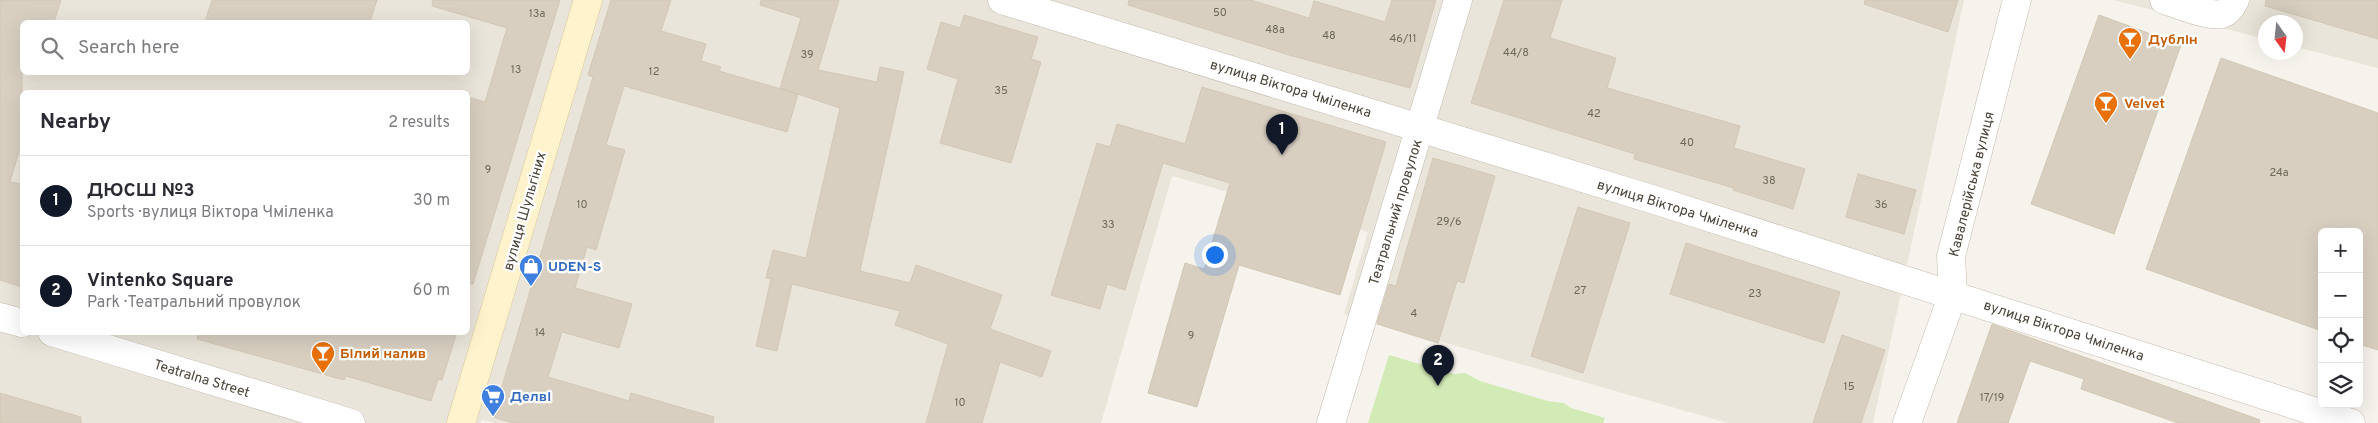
<!DOCTYPE html>
<meta charset="utf-8">
<style>
:root{--surface:#fff;--page:#f7f7f7;--text:#2b2b33;--muted:#7c7c81;--line:#e1e1e2;--accent:#111827}
body{margin:0;font-family:Overpass,sans-serif;background:var(--page);color:var(--text)}
.controls{position:absolute;right:15px;bottom:15px;display:grid;overflow:hidden;border-radius:8px;box-shadow:0 5px 20px #0002}
.controls button{width:45px;height:45px;display:grid;place-items:center;padding:0;border:0;border-bottom:1px solid var(--line);background:var(--surface);color:var(--text);font:25px sans-serif}
.compass{position:absolute;left:2258px;top:15px;width:45px;height:45px;border-radius:50%;background:var(--surface);box-shadow:0 5px 20px #0002;rotate:165deg}
.you{position:absolute;left:1214px;top:254px;width:18px;height:18px;margin:-12px;border:4px solid #fff;border-radius:50%;background:#1a73e8;box-shadow:0 0 0 8px #1a73e833}
.badge{display:grid;place-items:center;width:32px;height:32px;border-radius:50%;background:var(--accent);color:#fff;font-size:16px;font-weight:700}
.pin{position:absolute;translate:-50% -41px;filter:drop-shadow(0 1px 2px #0008)}
.pin::after{content:'';position:absolute;top:26px;width:18px;height:15px;background:inherit;clip-path:polygon(0 0,100% 0,50% 100%)}
.list{margin:0;padding:0;list-style:none}
h2{display:flex;justify-content:space-between;align-items:center;height:65px;margin:0;padding:0 20px;font-size:21px}
h2 small{font-size:16px;font-weight:400;color:var(--muted)}
.list li{display:grid;grid-template-columns:32px 1fr auto;gap:15px;align-items:center;box-sizing:border-box;height:90px;padding:0 20px;border-top:1px solid var(--line)}
.list b{display:block;font-size:19px;white-space:nowrap}
.list p{margin:0;font-size:16px;white-space:nowrap;color:var(--muted)}
.list em{font-size:16px;font-style:normal;color:var(--muted)}
.icon{flex:none;width:28px;height:28px;fill:none;stroke:currentColor;stroke-width:2;stroke-linecap:round;stroke-linejoin:round}
.map{position:relative;flex:none;width:2378px;height:423px;overflow:hidden}
.search{position:absolute;background:var(--surface);box-shadow:0 5px 20px #0002;left:20px;top:20px;width:450px;height:55px;display:flex;align-items:center;gap:12px;box-sizing:border-box;padding:0 18px;border-radius:8px;color:var(--muted);font-size:19px}
.panel{position:absolute;background:var(--surface);box-shadow:0 5px 20px #0002;left:20px;top:90px;width:450px;height:245px;border-radius:8px}
.map>svg:first-child{display:block}
.residential{fill:#eae5da;fill-rule:evenodd}
.green{fill:#d2eab5}
.building{fill:#d8cfc1;stroke:#d3c7b4}
.lines{fill:none;stroke-linecap:round;stroke-linejoin:round}
.street-casing{stroke:#c2bbae;stroke-width:29}
.secondary-casing{stroke:#d6c79b;stroke-width:29}
.street{stroke:#fff;stroke-width:28}
.secondary{stroke:#fff3cd;stroke-width:28}
.labels{text-anchor:middle;stroke-width:4.5;stroke-linejoin:round;paint-order:stroke}
.number-label{font-size:11px;fill:#6e675b}
.food-label{font-size:14px;font-weight:bold;fill:#c56008;stroke:#fff;text-anchor:start}
.street-label{font-size:14px;fill:#4b4439;stroke:#fff}
.shop-label{font-size:14px;font-weight:bold;fill:#366cbe;stroke:#fff;text-anchor:start}
</style>
<div class="map">
<svg width="2378" height="423" viewBox="0 0 2378 423">
<rect width="100%" height="100%" fill="#f6f3ec"/>
<path class="residential" d="M0 0H1964L1873 423H1728L1344 314 1368 232 1172 176 1101 423H494L482 420 481 423H0ZM22 22H468V72H22ZM22 92H468V332H22Z
M2114 0H2378V68L2296 47V22H2266L2265 39Z"/>
<path class="green" d="M1389 355 1454 374 1465 373 1480 381 1548 401 1564 403 1571 408 1605 418 1603 423H1368Z"/>
<path class="building" d="M0 0H61L54 22H22V141L10 182 22 184V287L0 280Z
M212 0H377L370 22H205Z
M433 0H560L473 284H468V97L485 102 507 28 432 6Z
M611 0H671L661 31 706 44 701 61 721 67 719 71 798 94 787 132 624 86 606 145 625 150 596 250 587 247 575 288 632 304 619 348 562 332 548 377 629 401 631 393 714 417 713 423H513L493 417 593 77 588 75Z
M761 0H839L818 70 877 82 880 67 904 72 860 271 910 283 916 265 1002 295 990 329 1051 351 1042 377 1000 362 982 423H926L948 344 895 325 900 311 792 284 777 351 756 346 771 279 766 278 773 250 806 258 840 108 780 88 801 18 760 5Z
M1129 0H1251L1309 18 1314 1 1385 22 1392 0H1436L1410 88 1289 55 1128 5Z
M1504 0H1562L1550 38 1616 58 1607 88 1740 126 1734 148 1805 169 1793 209 1733 190 1734 188 1634 159 1635 154 1471 103Z
M1865 0H1958L1948 32 1864 4Z
M2266 0H2378V39L2265 6Z
M964 15 1038 37 1031 59 1041 62 1011 163 940 143 958 79 927 69 941 22 960 28Z
M2099 15 2181 45 2114 234 2031 204Z
M2221 58 2378 113V350L2359 344V232H2322V331L2146 269Z
M1202 87 1386 142 1340 295 1239 265 1197 407 1148 393 1185 263 1204 269 1230 183 1163 163 1125 290 1107 284 1100 309 1051 295 1097 143 1110 147 1117 124 1185 144Z
M1433 158 1495 176 1464 283 1457 281 1438 343 1377 324 1389 284 1396 286Z
M1858 174 1916 190 1904 234 1846 217Z
M1578 207 1630 223 1583 373 1531 356Z
M1686 243 1840 292 1824 343 1670 294Z
M1992 324 2260 420 2259 423H2178L2081 389 2084 379 2030 361 2008 423H1957Z
M198 332H457L442 380 438 379 431 401 346 376 344 380 197 339Z
M1842 335 1885 350 1861 423H1813Z
M0 393 81 417V423H0Z"/>
<g class="lines">
<g class="street-casing">
<path id="street" d="M1002 0 1658 201 2351 423
M2164 0C2178 4 2208 17 2222 14 2228 12 2232 6 2235 0
M0 317 22 323
M52 332 351 423
M1331 423 1458 0
M1907 423 1953 294 1951 256 2017 0"/>
</g>
<g class="secondary-casing">
<path id="secondary" d="M461 423 588 0"/>
</g>
<use href="#street" class="street"/>
<use href="#secondary" class="secondary"/>
</g>
<defs>
<g id="bar-pin" transform="scale(1.25)"><path d="M0 17L-7.5 6A9.5 9.5 0 1 1 7.5 6Z" fill="#e8710a" stroke="#fff"/><path d="M-6-5H6L.8 .8V4.5H3.5V6h-7V4.5H-.8V.8Z" fill="#fff"/></g>
<g id="shop-pin" transform="scale(1.25)"><path d="M0 17L-7.5 6A9.5 9.5 0 1 1 7.5 6Z" fill="#3f7fe0" stroke="#fff"/><path d="M-5-2.5h2.3a2.7 3.5 0 0 1 5.4 0H5L5.5 6h-11ZM-1.5-2.5h3a1.5 2.3 0 0 0-3 0Z" fill="#fff"/></g>
<g id="supermarket-pin" transform="scale(1.25)"><path d="M0 17L-7.5 6A9.5 9.5 0 1 1 7.5 6Z" fill="#3f7fe0" stroke="#fff"/><path d="M-6-5.5h2.5l.6 2H6L4.5 2H-2.5L-4.4-4H-6ZM-1.5 3.2a1.3 1.3 0 1 0 .1 0ZM3 3.2a1.3 1.3 0 1 0 .1 0Z" fill="#fff"/></g>
</defs>
<g fill-rule="evenodd">
<use href="#bar-pin" x="2130" y="39"/>
<use href="#bar-pin" x="2106" y="103"/>
<use href="#shop-pin" x="531" y="266"/>
<use href="#bar-pin" x="323" y="353"/>
<use href="#supermarket-pin" x="493" y="396"/>
</g>
<g class="labels">
<g class="number-label">
<text x="1220" y="16">50</text>
<text x="537" y="17">13а</text>
<text x="1275" y="33">48а</text>
<text x="1329" y="39">48</text>
<text x="1403" y="42">46/11</text>
<text x="1516" y="56">44/8</text>
<text x="807" y="58">39</text>
<text x="516" y="73">13</text>
<text x="654" y="75">12</text>
<text x="1001" y="94">35</text>
<text x="1594" y="117">42</text>
<text x="1687" y="146">40</text>
<text x="488" y="173">9</text>
<text x="2279" y="176">24а</text>
<text x="1769" y="184">38</text>
<text x="582" y="208">10</text>
<text x="1881" y="208">36</text>
<text x="1449" y="225">29/6</text>
<text x="1108" y="228">33</text>
<text x="1580" y="294">27</text>
<text x="1755" y="297">23</text>
<text x="1414" y="317">4</text>
<text x="540" y="336">14</text>
<text x="1191" y="339">9</text>
<text x="1849" y="390">15</text>
<text x="1992" y="401">17/19</text>
<text x="960" y="406">10</text>
</g>
<g class="food-label">
<text x="2148" y="44">Дублін</text>
<text x="2124" y="108">Velvet</text>
<text x="340" y="358">Білий налив</text>
</g>
<g class="street-label">
<text transform="translate(1291 88) rotate(17)" y="5">вулиця Віктора Чміленка</text>
<text transform="translate(1971 184) rotate(-76)" y="5">Кавалерійська вулиця</text>
<text transform="translate(1678 208) rotate(17)" y="5">вулиця Віктора Чміленка</text>
<text transform="translate(524 211) rotate(-74)" y="5">вулиця Шульгіних</text>
<text transform="translate(1395 212) rotate(-73)" y="5">Театральний провулок</text>
<text transform="translate(2064 330) rotate(18)" y="5">вулиця Віктора Чміленка</text>
<text transform="translate(202 378) rotate(17)" y="5">Teatralna Street</text>
</g>
<g class="shop-label">
<text x="548" y="271">UDEN-S</text>
<text x="510" y="401">Делві</text>
</g>
</g>
</svg>
<div class="controls">
<button>+</button>
<button>−</button>
<button><svg class="icon" aria-label="locate" viewBox="0 0 24 24"><circle cx="12" cy="12" r="6"/><path d="M12 2v4M12 18v4M2 12h4M18 12h4"/></svg></button>
<button><svg class="icon" aria-label="layers" viewBox="0 0 24 24"><path d="M12 4l9 5-9 5-9-5zM3 14l9 5 9-5"/></svg></button>
</div>
<svg class="compass" viewBox="-18 -18 36 36"><path d="M0-13l5 13h-10z" fill="#e53935"/><path d="M0 13l5-13h-10z" fill="#7c7c81"/></svg>
<div class="you"></div>
<div class="pin badge" style="left:1282px;top:155px">1</div>
<div class="pin badge" style="left:1438px;top:386px">2</div>
<div class="search"><svg class="icon" aria-label="search" viewBox="0 0 24 24"><circle cx="10" cy="10" r="6"/><path d="M15 15l6 6"/></svg>Search here</div>
<section class="panel">
<h2>Nearby<small>2 results</small></h2>
<ul class="list">
<li><span class="badge">1</span><div><b>ДЮСШ №3</b><p>Sports · вулиця Віктора Чміленка</p></div><em>30 m</em></li>
<li><span class="badge">2</span><div><b>Vintenko Square</b><p>Park · Театральний провулок</p></div><em>60 m</em></li>
</ul>
</section>
</div>
